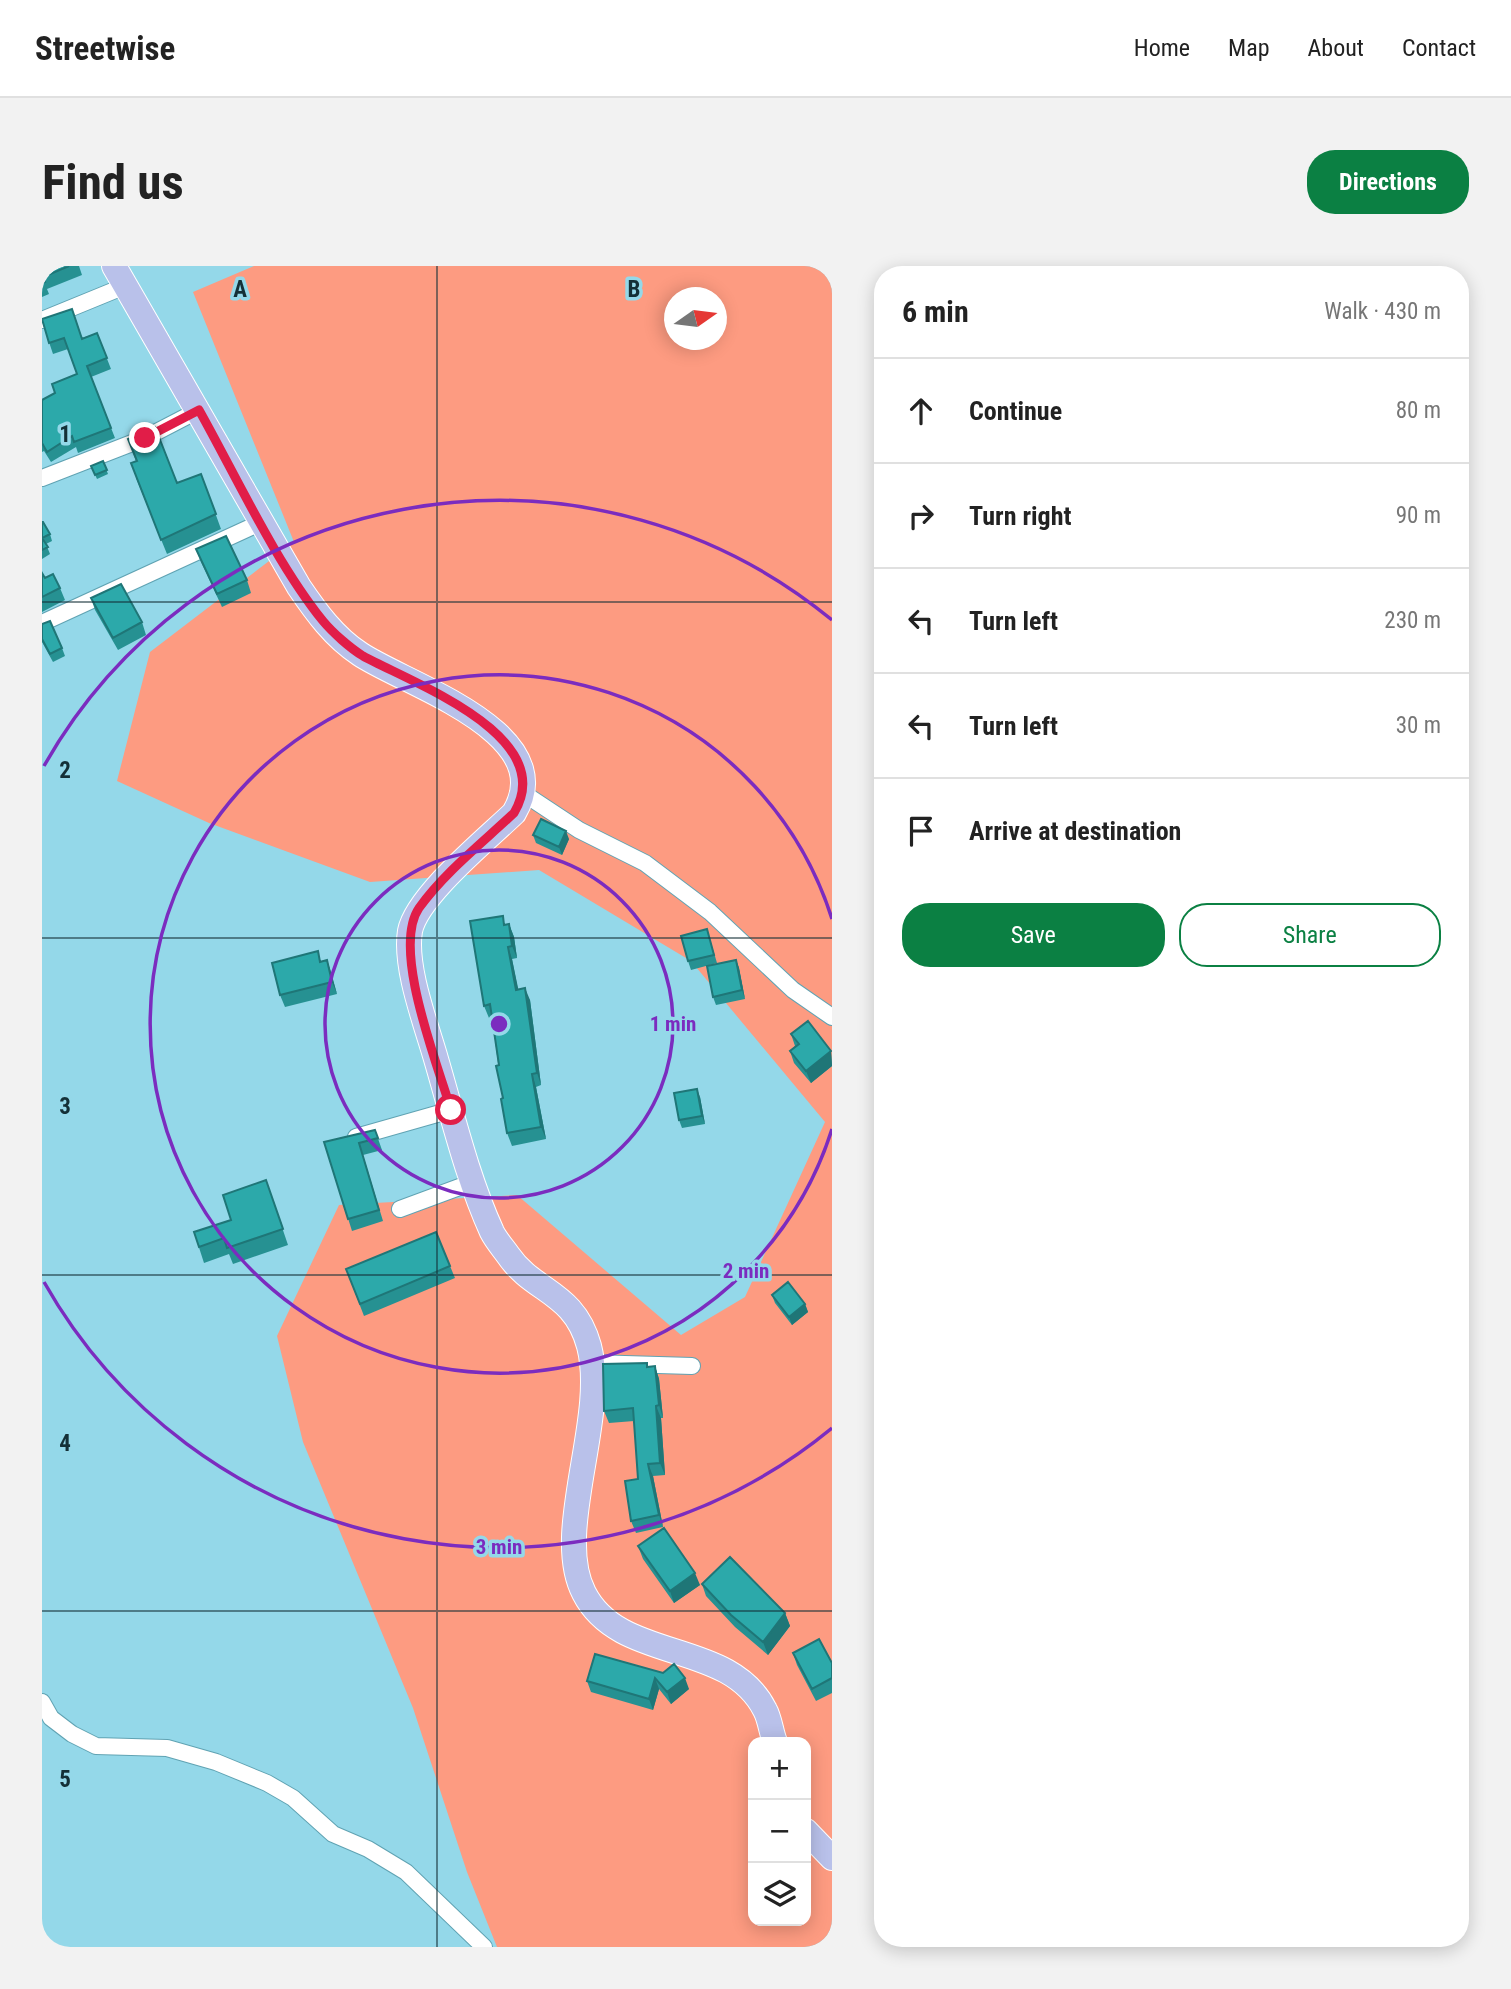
<!DOCTYPE html>
<meta charset="utf-8">
<style>
:root{--surface:#fff;--page:#f2f2f2;--text:#222;--muted:#767676;--line:#e0e0e0;--accent:#0b8043}
body{margin:0;font-family:"Roboto Condensed",sans-serif;background:var(--page);color:var(--text)}
.controls{position:absolute;right:21px;bottom:21px;display:grid;overflow:hidden;border-radius:14px;box-shadow:0 4px 18px #0003}
.controls button{width:63px;height:63px;display:grid;place-items:center;padding:0;border:0;border-bottom:2px solid var(--line);background:var(--surface);color:var(--text);font:35px sans-serif}
.compass{position:absolute;left:622px;top:21px;width:63px;height:63px;border-radius:50%;background:var(--surface);box-shadow:0 4px 18px #0003;rotate:76deg}
.stop{position:absolute;width:21px;height:21px;margin:-16px;border:5px solid #e11d48;border-radius:50%;background:#fff}
.stop.end{background:#e11d48;border-color:#fff;box-shadow:0 2px 7px #0008}
.list{margin:0;padding:0;list-style:none}
h2{display:flex;justify-content:space-between;align-items:center;height:91px;margin:0;padding:0 28px;font-size:30px}
h2 small{font-size:23px;font-weight:400;color:var(--muted)}
.list li{display:grid;grid-template-columns:46px 1fr auto;gap:21px;align-items:center;box-sizing:border-box;height:105px;padding:0 28px;border-top:2px solid var(--line)}
.list b{display:block;font-size:26px;white-space:nowrap}
.list em{font-size:23px;font-style:normal;color:var(--muted)}
.actions{display:flex;gap:14px;padding:21px 28px}
.actions a{flex:1;padding:16px 0;border:2px solid var(--accent);border-radius:28px;text-align:center;font-size:24px;color:var(--accent)}
.actions .main{background:var(--accent);color:#fff}
.icon{flex:none;width:38px;height:38px;fill:none;stroke:currentColor;stroke-width:2;stroke-linecap:round;stroke-linejoin:round}
.map{position:relative;flex:none;width:790px;height:1681px;overflow:hidden;border-radius:28px}
header{display:flex;align-items:center;gap:42px;box-sizing:border-box;height:98px;padding:0 35px;background:var(--surface);border-bottom:2px solid var(--line)}
header strong{font-size:33px}
nav{display:flex;gap:38px;margin-inline-start:auto;font-size:24px}
.intro{display:flex;align-items:center;justify-content:space-between;box-sizing:border-box;height:168px;padding:0 42px}
h1{margin:0;font-size:49px}
.button{padding:18px 32px;border-radius:28px;background:var(--accent);color:#fff;font-size:24px;font-weight:700}
main{display:flex;gap:42px;padding:0 42px}
aside{flex:1;background:var(--surface);border-radius:28px;box-shadow:0 4px 18px #0003}
.map>svg:first-child{display:block}
.green{fill:#fd9b81;fill-rule:evenodd}
.lines{fill:none;stroke-linecap:round;stroke-linejoin:round}
.minor-casing{stroke:#60a3b3;stroke-width:18}
.primary-casing{stroke:#fff;stroke-width:26}
.minor{stroke:#fff;stroke-width:16}
.primary{stroke:#b9c1ea;stroke-width:24}
.wall{fill:#269192}
.shaded-wall{fill:#1f7677}
.building{fill:#2ca9aa;stroke:#1f7677;stroke-width:2}
.route{stroke:#e11d48;stroke-width:9}
.grid{fill:none;stroke:#143037;stroke-width:2;stroke-opacity:0.55}
.ring{fill:none;stroke:#7b2cbf;stroke-width:3.5}
.grid-label{font-size:23px;text-anchor:middle;font-weight:bold;fill:#143037;stroke:#94d8e9;stroke-width:7;stroke-linejoin:round;paint-order:stroke}
.centre{fill:#7b2cbf;stroke:#94d8e9;stroke-width:3.5}
.ring-label{font-size:21px;text-anchor:middle;font-weight:bold;fill:#7b2cbf;stroke:#94d8e9;stroke-width:7;stroke-linejoin:round;paint-order:stroke}
</style>
<header>
<strong>Streetwise</strong>
<nav><a>Home</a><a>Map</a><a>About</a><a>Contact</a></nav>
</header>
<div class="intro"><h1>Find us</h1><a class="button">Directions</a></div>
<main>
<div class="map">
<svg width="790" height="1681" viewBox="0 0 790 1681">
<rect width="100%" height="100%" fill="#94d8e9"/>
<path class="green" d="M212 0H790V1681H455L425 1606 371 1442 261 1176 235 1070 297 939 475 929 639 1069 703 1031 783 856 649 695 497 604 328 616 167 557 75 515 108 386 252 276 151 26ZM632 32H674V74H632ZM711 1476H764V1655H711Z"/>
<g class="lines">
<g class="minor-casing">
<path id="minor" d="M0 54 83 20
M0 212 103 172 157 144
M0 357 220 256
M481 527 537 564 603 597 668 646 751 724 790 751
M314 871 409 844
M358 943 431 916
M549 1097 650 1100
M0 1436 9 1452 30 1468 54 1480 125 1482 174 1496 225 1517 251 1532 291 1568 326 1583 364 1606 442 1681"/>
</g>
<g class="primary-casing">
<path id="primary" d="M72 0 257 321C274 346 292 371 318 388 364 419 520 466 472 547 445 573 375 630 368 665 362 701 384 758 394 793 411 851 425 911 450 966 454 974 461 982 466 989 492 1027 532 1025 547 1080 566 1152 510 1266 542 1327 578 1398 687 1372 723 1444 728 1453 729 1466 733 1476
M764 1565 790 1592"/>
</g>
<use href="#minor" class="minor"/>
<use href="#primary" class="primary"/>
</g>
<path class="wall" d="M0 0H37L40 9 5 23 7 28 0 31Z
M0 55 40 72 55 67 69 103 49 111 73 172 36 187 34 181 9 196 2 185 0 186V134L13 127 35 108 26 83 11 88Z
M86 173 135 217 159 208 179 263 125 288 94 212V195Z
M61 195 66 208 55 213 49 200Z
M0 256 8 268 10 275 4 278 8 288 0 293Z
M154 283 205 314 209 327 180 341 159 296Z
M0 307 3 312 18 322 23 334 0 346Z
M49 332 100 356 104 369 76 384 53 344Z
M0 358 20 382 23 390 11 396 0 376Z
M491 569 527 573 520 589 494 577Z
M467 658 472 671 475 692 470 693 476 724 488 734 499 819 494 821 504 873 470 880 465 867 450 751 447 752 442 740 464 659Z
M665 663 675 697 649 704 646 695Z
M285 694 295 728 243 741 238 729 279 695Z
M694 694 697 702 703 733 674 739 671 731Z
M749 768 789 785 790 800 769 817 752 797 748 785 753 780Z
M658 831 663 858 640 862 637 854Z
M333 864 340 884 321 889 341 955 310 965 282 876Z
M224 914 246 979 191 998 187 988 162 997 152 966 189 954Z
M408 1000 413 1012 322 1050 304 1003Z
M730 1029 763 1038 766 1046 750 1059 733 1037Z
M613 1100 617 1113 621 1152H619L623 1209 611 1210 621 1261 594 1267 589 1255 596 1213 592 1155 567 1157 562 1145 606 1101Z
M596 1280 658 1319 632 1337 601 1293Z
M660 1318 743 1347 748 1360 726 1389 693 1361 664 1330Z
M751 1387 790 1397V1427L774 1435 755 1399Z
M553 1388 647 1423 629 1438 617 1423 611 1444 549 1426 545 1415Z"/>
<path class="shaded-wall" d="M524 565 527 573 520 589 517 581Z
M467 658 472 671 475 692 470 680Z
M466 681 470 693 479 736 474 724Z
M285 694 289 706 295 728 290 716Z
M694 694 697 702 703 733 700 724Z
M483 722 488 734 499 819 495 807Z
M789 785 790 800 769 817 764 805Z
M490 808 494 821 504 873 499 861Z
M655 823 658 831 663 858 660 850Z
M763 1038 766 1046 750 1059 747 1051Z
M613 1100 617 1113 621 1152 617 1139Z
M614 1140 619 1152 623 1209 618 1197Z
M606 1198 611 1210 621 1261 617 1249Z
M653 1307 658 1319 632 1337 628 1325Z
M743 1347 748 1360 726 1389 721 1376Z
M613 1412 617 1423 611 1444 607 1433Z
M643 1412 647 1423 629 1438 625 1426Z"/>
<path class="building" d="M0 0H27L1 11 3 16 0 17Z
M30 43 40 73 55 67 65 92 45 100 69 162 32 176 30 170 5 186 0 177V134L13 127 10 118 35 108 22 72 7 77 0 53Z
M113 161 135 217 159 208 174 248 119 274 89 197 95 195 86 173Z
M61 195 65 204 53 209 49 200Z
M0 256H1L8 268 0 272 6 281 0 284Z
M184 270 205 314 175 328 154 283Z
M0 307 3 312 11 308 18 322 0 331Z
M79 318 100 356 71 372 49 332Z
M8 355 20 382 8 388 0 373V358Z
M499 553 524 565 517 581 491 569Z
M461 650 462 659 467 658 470 680 466 681 474 724 483 722 495 807 490 808 499 861 465 867 459 833 461 832 454 800 457 799 448 738 442 740 428 655Z
M665 663 672 689 646 695 639 670Z
M276 685 278 696 285 694 290 716 238 729 230 697Z
M694 694 700 724 671 731 665 700Z
M766 755 789 785 764 805 748 785 757 778 749 768Z
M655 823 660 850 637 854 632 827Z
M333 864 336 872 317 877 337 944 306 953 282 876Z
M224 914 241 963 185 982 182 972 157 981 152 966 189 954 181 929Z
M394 966 408 1000 318 1038 304 1003Z
M746 1016 763 1038 747 1051 730 1029Z
M605 1097V1101L613 1100 617 1139 614 1140 618 1197 606 1198 617 1249 589 1255 583 1215 596 1213 591 1142 562 1145 561 1098Z
M622 1262 653 1307 628 1325 596 1280Z
M688 1291 743 1347 721 1376 689 1349 660 1318Z
M777 1373 790 1397V1412L770 1423 751 1387Z
M553 1388 621 1407 632 1398 643 1412 625 1426 613 1412 607 1433 545 1415Z"/>
<g class="lines">
<path class="route" d="M103 172 157 144C194 210 234 297 281 355 291 367 308 382 321 390 370 417 518 470 472 547 440 577 402 607 377 642 349 683 396 799 409 844"/>
</g>
<path class="grid" d="M395 0V1681M0 336H790M0 672H790M0 1009H790M0 1345H790"/>
<g class="ring">
<circle cx="457" cy="758" r="174"/>
<path d="M790 863A349 349 0 1 1 790 653"/>
<path d="M790 1162A523 523 0 0 1 2 1016M2 500A523 523 0 0 1 790 354"/>
</g>
<g class="grid-label">
<text x="198" y="31">A</text>
<text x="592" y="31">B</text>
<text x="23" y="176">1</text>
<text x="23" y="512">2</text>
<text x="23" y="848">3</text>
<text x="23" y="1185">4</text>
<text x="23" y="1521">5</text>
</g>
<circle cx="457" cy="758" r="10" class="centre"/>
<g class="ring-label">
<text x="631" y="765">1 min</text>
<text x="704" y="1012">2 min</text>
<text x="457" y="1288">3 min</text>
</g>
</svg>
<div class="controls">
<button>+</button>
<button>−</button>
<button><svg class="icon" aria-label="layers" viewBox="0 0 24 24"><path d="M12 4l9 5-9 5-9-5zM3 14l9 5 9-5"/></svg></button>
</div>
<svg class="compass" viewBox="-18 -18 36 36"><path d="M0-13l5 13h-10z" fill="#e53935"/><path d="M0 13l5-13h-10z" fill="#767676"/></svg>
<div class="stop" style="left:409px;top:844px"></div>
<div class="stop end" style="left:103px;top:172px"></div>
</div>
<aside>
<h2>6 min<small>Walk · 430 m</small></h2>
<ul class="list">
<li><svg class="icon" aria-label="ahead" viewBox="0 0 24 24"><path d="M12 20V5M6 11l6-6 6 6"/></svg><div><b>Continue</b></div><em>80 m</em></li>
<li><svg class="icon" aria-label="right" viewBox="0 0 24 24"><path d="M7 20v-9h11M14 6l5 5-5 5"/></svg><div><b>Turn right</b></div><em>90 m</em></li>
<li><svg class="icon" aria-label="left" viewBox="0 0 24 24"><path d="M17 20v-9H6M10 6l-5 5 5 5"/></svg><div><b>Turn left</b></div><em>230 m</em></li>
<li><svg class="icon" aria-label="left" viewBox="0 0 24 24"><path d="M17 20v-9H6M10 6l-5 5 5 5"/></svg><div><b>Turn left</b></div><em>30 m</em></li>
<li><svg class="icon" aria-label="arrive" viewBox="0 0 24 24"><path d="M6 21V4h12l-3 4 3 4H6"/></svg><div><b>Arrive at destination</b></div></li>
</ul>
<div class="actions"><a class="main">Save</a><a>Share</a></div>
</aside>
</main>
